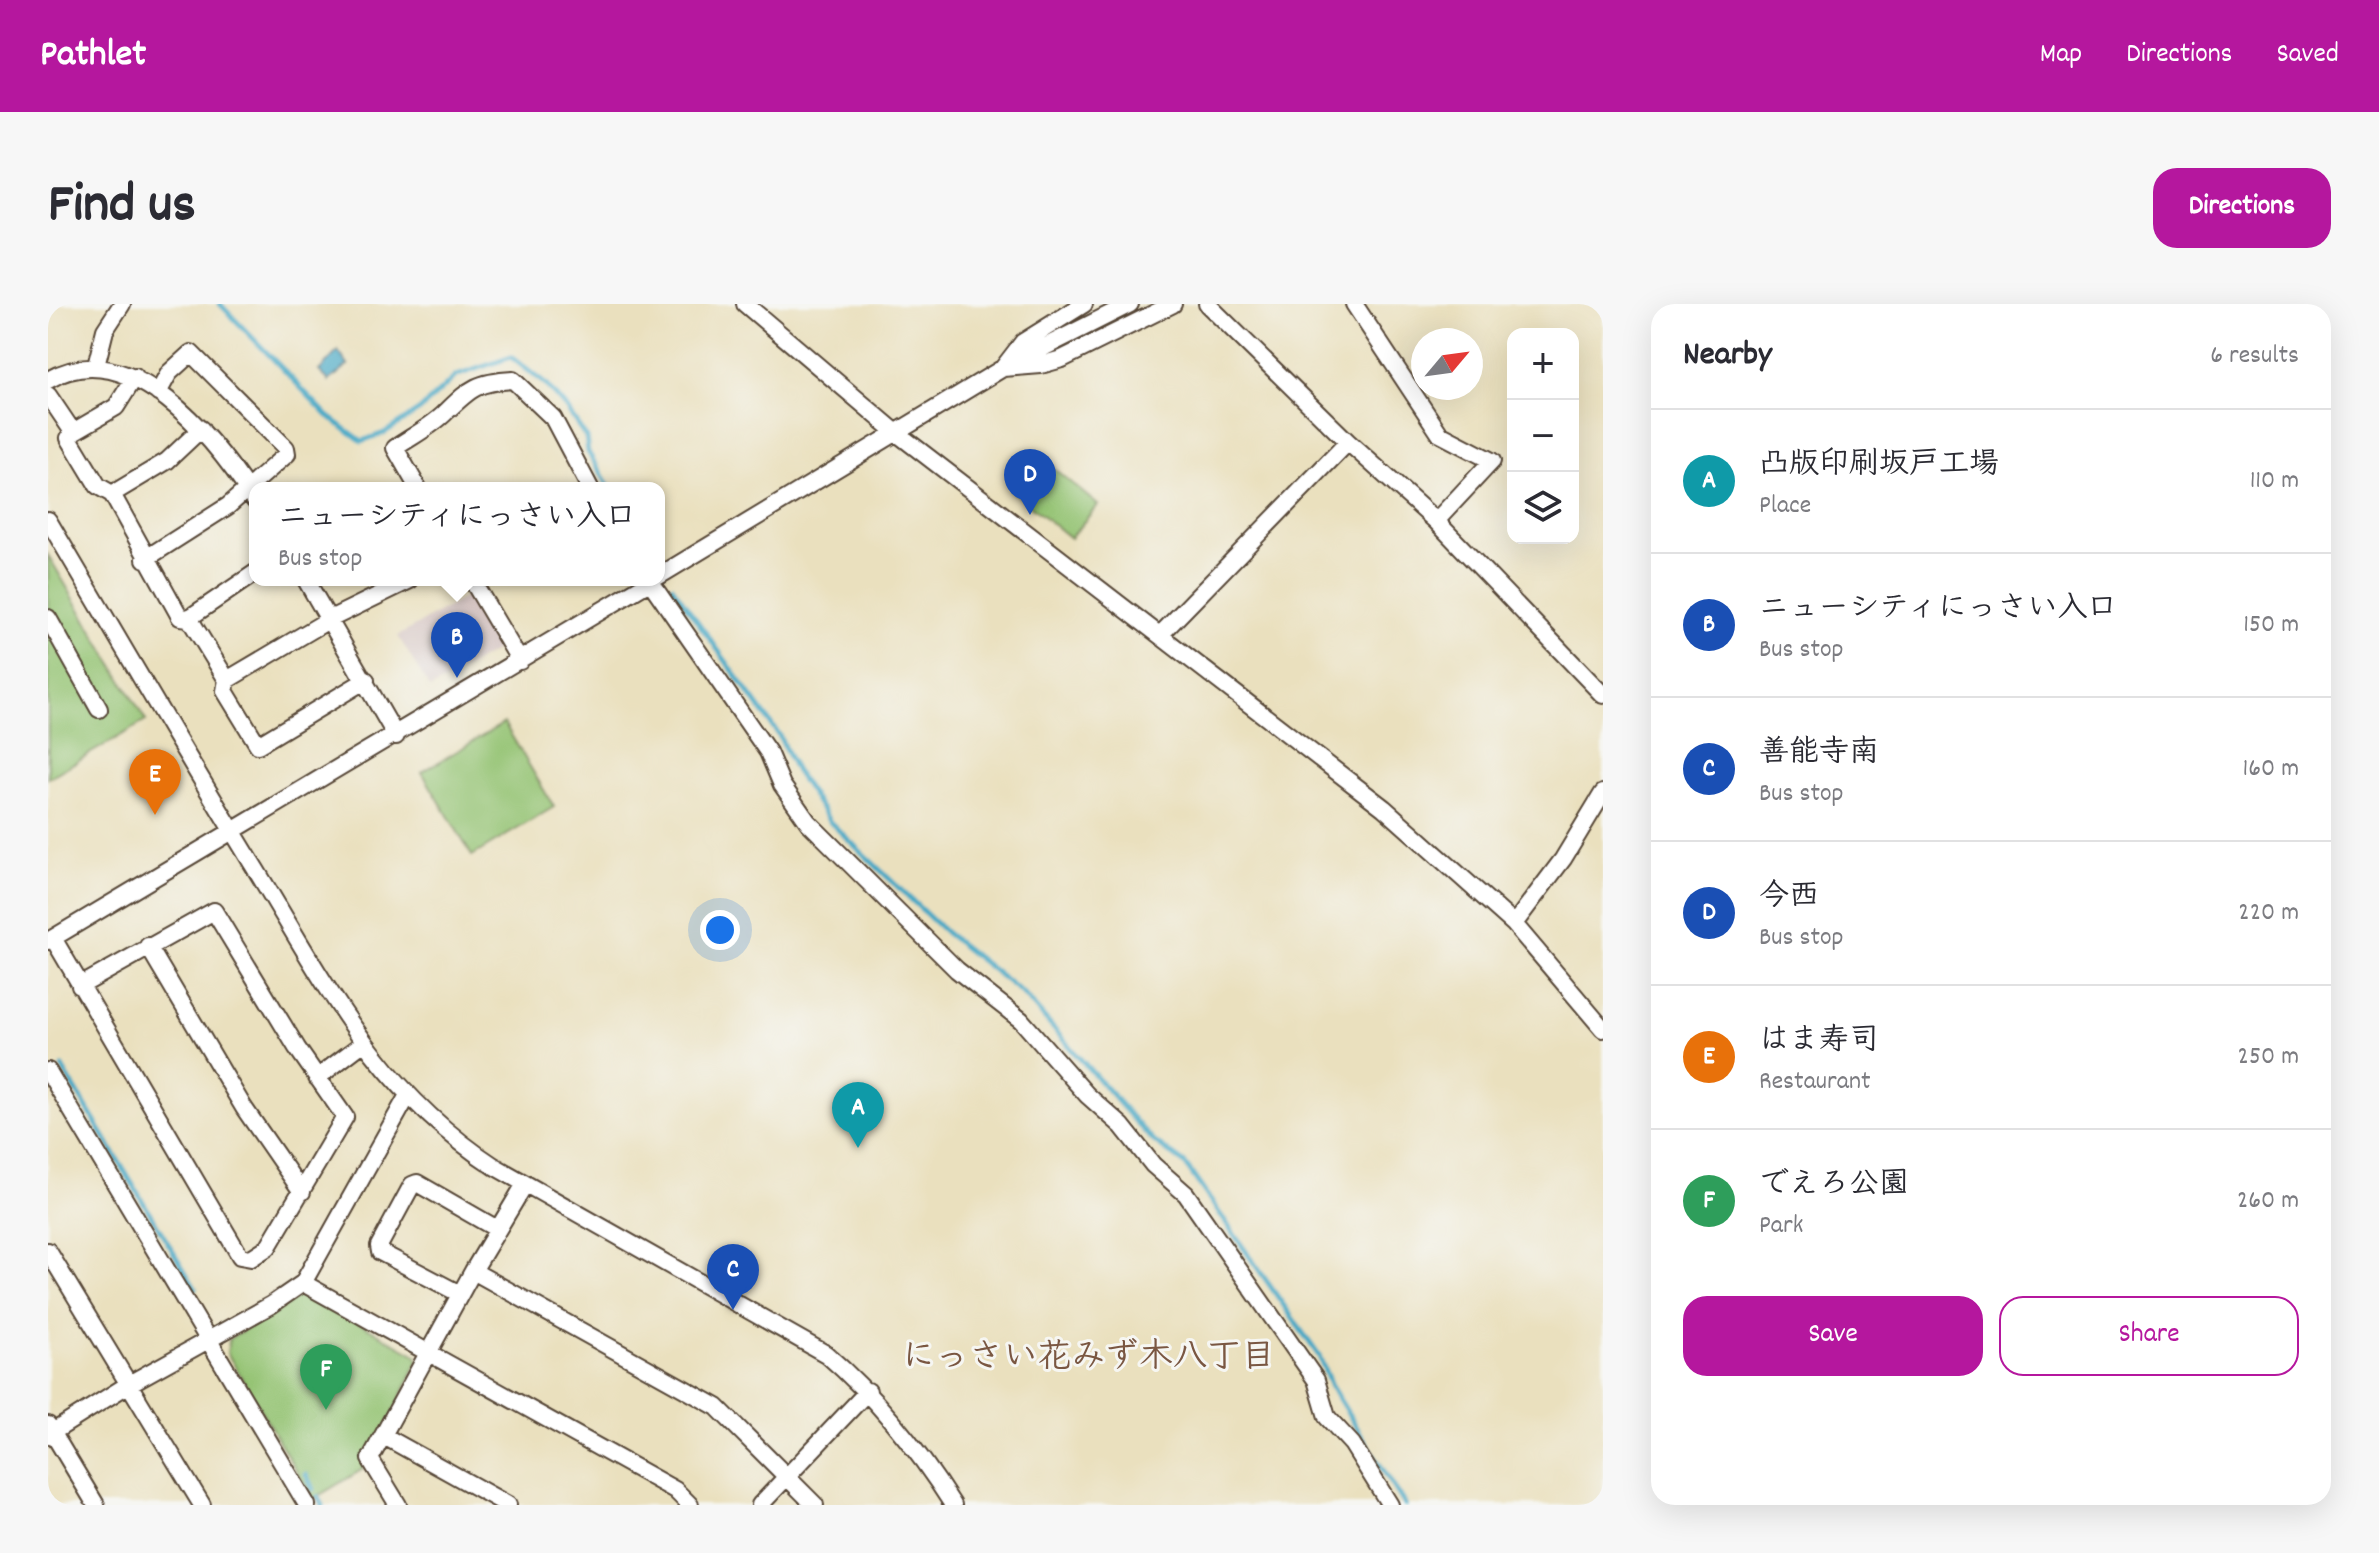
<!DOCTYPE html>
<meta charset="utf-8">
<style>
:root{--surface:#fff;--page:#f7f7f7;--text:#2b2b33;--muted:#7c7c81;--line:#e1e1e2;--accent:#b5179e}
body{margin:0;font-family:Dekko,"Klee One",sans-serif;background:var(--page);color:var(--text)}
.controls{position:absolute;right:24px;top:24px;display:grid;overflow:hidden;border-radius:16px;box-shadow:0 8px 32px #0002}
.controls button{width:72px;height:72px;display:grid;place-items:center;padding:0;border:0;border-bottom:2px solid var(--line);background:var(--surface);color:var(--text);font:40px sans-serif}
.compass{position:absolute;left:1363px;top:24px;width:72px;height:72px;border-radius:50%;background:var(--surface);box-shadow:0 8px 32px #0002;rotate:61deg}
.you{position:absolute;left:672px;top:626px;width:28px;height:28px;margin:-20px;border:6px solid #fff;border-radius:50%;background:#1a73e8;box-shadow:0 0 0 12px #1a73e833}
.badge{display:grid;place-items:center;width:52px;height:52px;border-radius:50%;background:var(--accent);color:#fff;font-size:26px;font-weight:700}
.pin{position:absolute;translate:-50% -66px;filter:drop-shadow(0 2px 4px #0008)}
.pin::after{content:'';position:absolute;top:42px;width:28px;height:24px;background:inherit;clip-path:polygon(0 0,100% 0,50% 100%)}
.popup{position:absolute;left:201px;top:178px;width:416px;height:104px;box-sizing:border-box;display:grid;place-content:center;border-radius:16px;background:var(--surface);filter:drop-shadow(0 2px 6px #0005);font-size:26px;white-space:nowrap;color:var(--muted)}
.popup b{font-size:30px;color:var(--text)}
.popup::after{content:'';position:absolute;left:50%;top:100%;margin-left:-16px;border:16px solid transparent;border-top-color:var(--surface)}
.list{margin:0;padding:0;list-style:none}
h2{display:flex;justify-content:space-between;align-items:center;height:104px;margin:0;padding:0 32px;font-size:34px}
h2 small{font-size:26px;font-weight:400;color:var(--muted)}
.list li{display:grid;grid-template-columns:52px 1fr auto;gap:24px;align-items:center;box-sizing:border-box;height:144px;padding:0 32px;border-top:2px solid var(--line)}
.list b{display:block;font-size:30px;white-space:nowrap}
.list p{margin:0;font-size:26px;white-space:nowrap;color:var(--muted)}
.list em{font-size:26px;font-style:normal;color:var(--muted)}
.actions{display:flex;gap:16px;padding:24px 32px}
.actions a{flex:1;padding:18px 0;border:2px solid var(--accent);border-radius:24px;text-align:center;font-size:28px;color:var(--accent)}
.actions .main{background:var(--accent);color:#fff}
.icon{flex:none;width:44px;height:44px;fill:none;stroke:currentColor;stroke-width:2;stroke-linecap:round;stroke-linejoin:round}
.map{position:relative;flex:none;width:1555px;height:1201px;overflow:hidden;border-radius:24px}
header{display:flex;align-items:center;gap:48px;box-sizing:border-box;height:112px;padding:0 40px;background:var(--accent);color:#fff}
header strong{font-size:38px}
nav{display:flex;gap:44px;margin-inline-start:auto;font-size:28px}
.intro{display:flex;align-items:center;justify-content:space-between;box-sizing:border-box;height:192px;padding:0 48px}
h1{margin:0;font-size:56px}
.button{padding:20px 36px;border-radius:24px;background:var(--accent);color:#fff;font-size:28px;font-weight:700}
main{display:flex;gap:48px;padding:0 48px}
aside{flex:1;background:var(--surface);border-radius:24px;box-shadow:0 8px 32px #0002}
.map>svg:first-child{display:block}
.industrial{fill:#d1bfbd}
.green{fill:#93c271;stroke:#677648;stroke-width:2}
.water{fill:#45a7c4;stroke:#406871;stroke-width:2}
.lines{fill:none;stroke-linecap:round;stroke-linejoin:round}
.stream{stroke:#45a7c4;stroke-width:5}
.minor-casing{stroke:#554536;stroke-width:20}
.minor{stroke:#fff;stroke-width:16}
.labels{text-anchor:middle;stroke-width:6;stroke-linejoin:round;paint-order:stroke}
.neighbourhood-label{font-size:34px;font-weight:bold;fill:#7a5742;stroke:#f6f6f2}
</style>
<header>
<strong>Pathlet</strong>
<nav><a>Map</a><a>Directions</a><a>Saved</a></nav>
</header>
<div class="intro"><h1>Find us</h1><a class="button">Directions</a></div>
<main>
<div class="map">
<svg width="1555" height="1201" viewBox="0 0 1555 1201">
<rect width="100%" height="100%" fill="#f6f6f2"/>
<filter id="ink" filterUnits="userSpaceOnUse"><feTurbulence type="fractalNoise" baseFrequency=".0125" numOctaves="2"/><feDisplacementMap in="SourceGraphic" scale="16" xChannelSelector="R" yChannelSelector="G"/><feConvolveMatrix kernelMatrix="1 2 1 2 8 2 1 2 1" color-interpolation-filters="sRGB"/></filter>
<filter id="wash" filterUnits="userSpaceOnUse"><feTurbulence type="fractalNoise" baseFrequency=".006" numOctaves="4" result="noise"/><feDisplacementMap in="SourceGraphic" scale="32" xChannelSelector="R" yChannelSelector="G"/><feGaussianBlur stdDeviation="1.8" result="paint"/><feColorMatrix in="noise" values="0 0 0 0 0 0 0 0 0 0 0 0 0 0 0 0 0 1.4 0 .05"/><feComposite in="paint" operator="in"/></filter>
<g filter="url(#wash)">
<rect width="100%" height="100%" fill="#eae0be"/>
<path class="industrial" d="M424 289 454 338 452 344 382 385 350 332Z"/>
<path class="green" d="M992 153 1050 201 1022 234 963 186Z
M0 251 98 417 0 474Z
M456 419 506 503 424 552 374 468Z
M254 991 264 992 368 1051 370 1057 320 1162 265 1195 179 1049 181 1035Z"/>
<path class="water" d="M290 47 300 61 281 77 271 67Z"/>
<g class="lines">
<path class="stream" d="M172 0 280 112 314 137 336 129 372 106 408 72 463 53 497 80 518 104 538 133 540 148 562 184
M624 282 731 431 747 466 782 518 898 629 974 689 1104 836 1137 860 1271 1052 1283 1082 1357 1201
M14 763 147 984
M258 1170 265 1185
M270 1193 275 1201"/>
</g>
</g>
<g filter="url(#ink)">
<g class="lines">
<g class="minor-casing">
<path id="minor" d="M697 0 850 130 1336 504 1466 620 1555 725
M1036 0 975 38 955 64 993 61 1014 55 1125 0
M1159 0 1300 138 1388 217 1555 391
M1306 0 1392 130 1444 157 1388 217
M48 62 57 26 74 0
M0 76C82 28 167 135 207 197
M0 91 25 128 21 134 50 182 64 190 132 313 141 314 179 376 177 387 210 441 318 376
M25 128 68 103 87 73
M370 184 347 144C364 132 385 122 399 107 423 84 429 78 465 76L505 114 542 184
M64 190 119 157 153 125
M0 216C67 329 133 443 202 556 275 674 325 783 446 862L778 1050C829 1094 869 1144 905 1201
M97 255 180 202 239 150 238 144 143 49 121 69 110 89
M611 272 955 64 1082 0
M258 276 348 432
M424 276 472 357
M601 276 720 448 734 481 760 518 909 666 973 716 1039 791 1074 822 1105 861 1138 890 1268 1076 1279 1113 1304 1140 1342 1201
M0 314 51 405
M141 314 207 269
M1112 331 1300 138
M179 376 282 315 362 276
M1466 620 1515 555 1555 489
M5 634 192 952 203 954 220 943 297 813 249 744 166 607 32 682
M0 637 605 276
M100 642 196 804 254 888
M0 767 259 1201
M269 774 315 739
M0 947 154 1201
M425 967 669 1103 767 1201
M255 979 627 1186 642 1201
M412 990 332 948 331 942 364 881 369 879 449 925
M0 1121 48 1201
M0 1131 81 1080 223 1001 255 979 359 793
M336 1132 460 1201
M350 1201 322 1155 425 967 477 880
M712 1201 820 1087"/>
</g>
<use href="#minor" class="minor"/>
</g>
</g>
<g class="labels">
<g class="neighbourhood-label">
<text x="1040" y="1062">にっさい花みず木八丁目</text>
</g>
</g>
</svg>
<div class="controls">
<button>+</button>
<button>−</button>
<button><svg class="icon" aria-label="layers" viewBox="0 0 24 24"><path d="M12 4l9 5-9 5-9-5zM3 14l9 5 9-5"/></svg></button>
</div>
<svg class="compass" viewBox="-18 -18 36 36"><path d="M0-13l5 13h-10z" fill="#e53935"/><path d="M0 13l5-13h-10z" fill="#7c7c81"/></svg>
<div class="you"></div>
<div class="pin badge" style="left:810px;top:844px;background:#0f9aa8">A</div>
<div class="pin badge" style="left:409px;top:374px;background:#1a4fb4">B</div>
<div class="popup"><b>ニューシティにっさい入口</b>Bus stop</div>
<div class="pin badge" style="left:685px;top:1006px;background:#1a4fb4">C</div>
<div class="pin badge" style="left:982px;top:211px;background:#1a4fb4">D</div>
<div class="pin badge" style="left:107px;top:511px;background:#e8710a">E</div>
<div class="pin badge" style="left:278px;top:1106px;background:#2e9e5b">F</div>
</div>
<aside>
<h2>Nearby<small>6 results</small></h2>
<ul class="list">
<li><span class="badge" style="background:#0f9aa8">A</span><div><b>凸版印刷坂戸工場</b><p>Place</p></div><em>110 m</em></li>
<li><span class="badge" style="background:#1a4fb4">B</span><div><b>ニューシティにっさい入口</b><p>Bus stop</p></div><em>150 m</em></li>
<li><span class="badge" style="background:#1a4fb4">C</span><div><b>善能寺南</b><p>Bus stop</p></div><em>160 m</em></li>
<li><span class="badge" style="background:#1a4fb4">D</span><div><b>今西</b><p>Bus stop</p></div><em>220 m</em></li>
<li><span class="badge" style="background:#e8710a">E</span><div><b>はま寿司</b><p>Restaurant</p></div><em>250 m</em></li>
<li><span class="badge" style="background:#2e9e5b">F</span><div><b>でえろ公園</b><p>Park</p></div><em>260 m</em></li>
</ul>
<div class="actions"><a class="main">Save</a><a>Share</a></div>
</aside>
</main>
